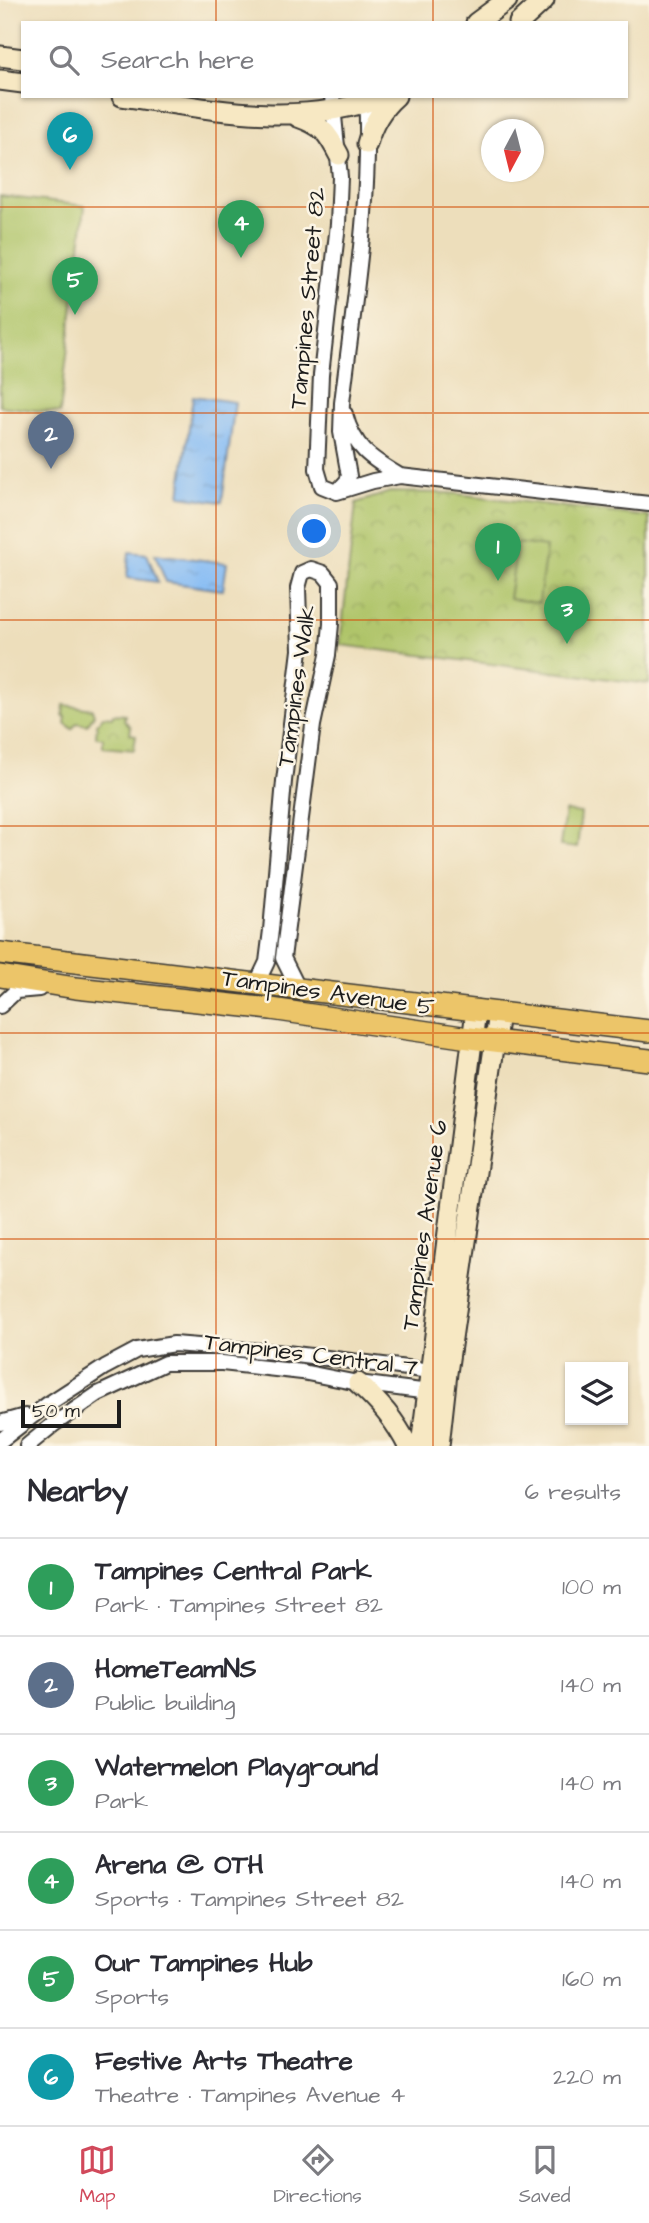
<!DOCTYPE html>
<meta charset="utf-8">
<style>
:root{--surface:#fff;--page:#f7f7f7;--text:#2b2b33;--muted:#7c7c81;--line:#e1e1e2;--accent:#d1495b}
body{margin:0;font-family:"Architects Daughter",sans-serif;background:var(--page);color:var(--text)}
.controls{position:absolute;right:21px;bottom:21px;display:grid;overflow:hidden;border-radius:0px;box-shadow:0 2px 5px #0004}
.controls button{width:63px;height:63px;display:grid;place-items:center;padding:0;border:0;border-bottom:2px solid var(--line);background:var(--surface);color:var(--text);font:35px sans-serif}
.compass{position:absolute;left:481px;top:119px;width:63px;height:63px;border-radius:50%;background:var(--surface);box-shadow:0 2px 5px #0004;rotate:187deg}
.scale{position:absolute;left:21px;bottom:18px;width:100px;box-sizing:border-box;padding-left:7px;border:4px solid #1c1c1c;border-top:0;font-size:19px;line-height:24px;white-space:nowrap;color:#1c1c1c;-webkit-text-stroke:5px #fcf5e5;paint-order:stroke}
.you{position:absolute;left:315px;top:532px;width:24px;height:24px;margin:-18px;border:5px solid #fff;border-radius:50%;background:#1a73e8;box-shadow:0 0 0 10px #1a73e833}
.badge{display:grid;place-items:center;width:46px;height:46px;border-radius:50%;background:var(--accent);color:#fff;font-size:23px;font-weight:700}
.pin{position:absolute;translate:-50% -58px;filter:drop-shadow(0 2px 4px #0008)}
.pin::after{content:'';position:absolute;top:37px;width:24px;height:21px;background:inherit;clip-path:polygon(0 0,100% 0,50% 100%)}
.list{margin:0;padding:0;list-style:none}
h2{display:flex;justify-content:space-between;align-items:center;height:91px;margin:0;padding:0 28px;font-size:30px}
h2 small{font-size:23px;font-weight:400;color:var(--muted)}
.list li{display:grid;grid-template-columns:46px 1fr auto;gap:21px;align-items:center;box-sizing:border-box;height:98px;padding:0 28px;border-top:2px solid var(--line)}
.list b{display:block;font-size:26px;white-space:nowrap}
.list p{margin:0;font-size:23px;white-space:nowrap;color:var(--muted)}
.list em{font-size:23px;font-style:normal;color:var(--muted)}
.icon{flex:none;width:38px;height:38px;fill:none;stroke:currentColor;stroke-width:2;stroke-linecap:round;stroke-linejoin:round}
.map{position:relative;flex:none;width:649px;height:1446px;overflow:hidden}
.search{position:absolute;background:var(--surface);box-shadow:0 2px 5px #0004;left:21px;right:21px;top:21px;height:77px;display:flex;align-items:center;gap:18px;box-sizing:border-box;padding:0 24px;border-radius:0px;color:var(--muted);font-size:26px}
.sheet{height:679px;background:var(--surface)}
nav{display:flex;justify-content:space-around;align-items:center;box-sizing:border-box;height:98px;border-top:2px solid var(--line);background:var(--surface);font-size:19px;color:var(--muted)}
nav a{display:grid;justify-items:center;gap:4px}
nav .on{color:var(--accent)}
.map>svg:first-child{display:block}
.park{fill:url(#park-crowns);stroke:#667042;stroke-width:2}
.pitch{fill:#afc469;stroke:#667042;stroke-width:2}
.water{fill:url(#water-ripples);stroke:#506c88;stroke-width:2}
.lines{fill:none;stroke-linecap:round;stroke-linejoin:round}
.street-casing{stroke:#3b3934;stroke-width:18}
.secondary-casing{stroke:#3b3934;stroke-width:23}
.primary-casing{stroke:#3b3934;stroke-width:24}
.street{stroke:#fff;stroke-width:14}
.secondary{stroke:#f7e8c3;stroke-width:19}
.primary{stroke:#ecc569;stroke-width:21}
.grid{fill:none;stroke:#d4530e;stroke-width:2;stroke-opacity:0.55}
.labels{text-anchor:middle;stroke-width:5;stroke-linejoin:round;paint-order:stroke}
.street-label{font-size:24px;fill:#1c1c1c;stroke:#fcf5e5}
</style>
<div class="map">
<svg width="649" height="1446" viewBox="0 0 649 1446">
<defs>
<pattern id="park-crowns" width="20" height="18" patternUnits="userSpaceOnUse" patternTransform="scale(1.75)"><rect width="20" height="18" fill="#afc469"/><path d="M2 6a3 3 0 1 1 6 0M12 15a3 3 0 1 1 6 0" fill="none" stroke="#96a85a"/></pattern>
<pattern id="water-ripples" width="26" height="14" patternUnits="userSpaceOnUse" patternTransform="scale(1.75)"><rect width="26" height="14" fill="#85bbf4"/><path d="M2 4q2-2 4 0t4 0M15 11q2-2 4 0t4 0" fill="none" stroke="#72a0d1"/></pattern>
</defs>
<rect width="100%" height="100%" fill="#fcf5e5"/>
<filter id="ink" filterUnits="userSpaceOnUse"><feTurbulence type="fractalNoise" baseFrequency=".0143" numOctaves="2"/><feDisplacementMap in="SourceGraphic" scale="14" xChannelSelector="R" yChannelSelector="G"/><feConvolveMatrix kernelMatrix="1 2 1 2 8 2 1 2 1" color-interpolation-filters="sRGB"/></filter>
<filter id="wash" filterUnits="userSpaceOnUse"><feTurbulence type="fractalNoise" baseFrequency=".00686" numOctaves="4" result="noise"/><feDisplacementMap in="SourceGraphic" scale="28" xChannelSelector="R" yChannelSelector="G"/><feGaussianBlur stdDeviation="1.57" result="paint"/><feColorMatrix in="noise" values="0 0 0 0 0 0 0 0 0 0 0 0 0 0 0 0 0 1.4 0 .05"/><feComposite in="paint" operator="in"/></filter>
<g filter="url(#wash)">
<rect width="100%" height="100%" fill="#eddebb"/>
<path class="park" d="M390 492 450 493 649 517V684L340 645 356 503Z
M64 705 92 709 94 715 87 725 77 723 72 729 65 723 66 717 63 716Z
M113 714 125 715 124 720 131 727 130 734 136 735 134 750 103 747V738L96 737 97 724 103 716 112 717Z"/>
<path class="pitch" d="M0 196 85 206 60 413 0 406Z
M517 543 546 547 539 603 509 599Z
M565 811 581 813 577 848 560 846Z"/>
<path class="water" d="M193 396 235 402 222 502 180 496Z
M129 552 147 554 158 582 127 578Z
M155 554 227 563 223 590 166 582Z"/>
</g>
<g filter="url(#ink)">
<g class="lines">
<g class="street-casing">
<path id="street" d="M332 96 340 177 338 224 321 375 317 469 322 486 337 492 373 481 400 476 649 504
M345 414C354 449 372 459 400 476
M338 491 347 481 349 476 341 432 342 403C354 301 372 199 366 96
M257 983 267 962 271 930 284 781 300 650 298 588 302 573 311 569 323 573 331 583V624L328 655 313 725 283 958 298 988
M0 1006 16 991 39 989
M0 1423 25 1416
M0 1441 48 1404 105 1367 137 1350 174 1344 287 1353 439 1372
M27 1446 54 1424 98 1394 165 1363H222L302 1372 358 1383 437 1393"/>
</g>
<g class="secondary-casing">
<path id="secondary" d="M476 23 507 0
M519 23 544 0
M0 56 23 59
M0 80 23 83
M122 96C212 109 297 129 385 96
M298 117C323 126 327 132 339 155
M367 144C372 125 381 109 396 96
M358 1383C379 1402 395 1420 408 1446
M421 1446 476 1010
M439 1446 447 1373 499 1013"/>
</g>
<g class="primary-casing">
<path id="primary" d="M0 953 649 1031
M0 976 76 988 271 1009 462 1037 649 1060"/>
</g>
<use href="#street" class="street"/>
<use href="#secondary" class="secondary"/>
<use href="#primary" class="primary"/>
</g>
</g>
<path class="grid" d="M216 0V23M433 0V23M216 96V1446M433 96V1446M0 207H649M0 413H649M0 620H649M0 826H649M0 1033H649M0 1239H649"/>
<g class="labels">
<g class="street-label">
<text transform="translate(307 298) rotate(-85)" y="8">Tampines Street 82</text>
<text transform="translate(296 686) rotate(-82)" y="8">Tampines Walk</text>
<text transform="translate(328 992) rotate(8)" y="8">Tampines Avenue 5</text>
<text transform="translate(424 1225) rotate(-82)" y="8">Tampines Avenue 6</text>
<text transform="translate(311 1354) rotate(7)" y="8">Tampines Central 7</text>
</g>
</g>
</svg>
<div class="controls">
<button><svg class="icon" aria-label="layers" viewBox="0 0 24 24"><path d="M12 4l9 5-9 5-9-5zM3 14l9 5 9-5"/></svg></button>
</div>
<svg class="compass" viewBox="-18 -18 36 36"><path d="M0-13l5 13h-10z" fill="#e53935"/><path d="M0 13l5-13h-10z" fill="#7c7c81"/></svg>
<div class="scale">50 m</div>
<div class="you"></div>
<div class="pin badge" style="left:498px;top:581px;background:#2e9e5b">1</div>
<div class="pin badge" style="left:51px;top:469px;background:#5c6f8a">2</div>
<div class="pin badge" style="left:567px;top:644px;background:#2e9e5b">3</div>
<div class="pin badge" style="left:241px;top:258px;background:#2e9e5b">4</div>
<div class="pin badge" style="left:75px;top:315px;background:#2e9e5b">5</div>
<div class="pin badge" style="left:70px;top:170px;background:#0f9aa8">6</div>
<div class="search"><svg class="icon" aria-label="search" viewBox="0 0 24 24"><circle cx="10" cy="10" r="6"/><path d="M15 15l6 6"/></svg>Search here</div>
</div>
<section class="sheet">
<h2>Nearby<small>6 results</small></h2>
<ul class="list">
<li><span class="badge" style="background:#2e9e5b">1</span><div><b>Tampines Central Park</b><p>Park · Tampines Street 82</p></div><em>100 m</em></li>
<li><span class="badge" style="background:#5c6f8a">2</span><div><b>HomeTeamNS</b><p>Public building</p></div><em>140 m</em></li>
<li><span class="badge" style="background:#2e9e5b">3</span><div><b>Watermelon Playground</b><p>Park</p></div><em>140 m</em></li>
<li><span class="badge" style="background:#2e9e5b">4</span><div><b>Arena @ OTH</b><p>Sports · Tampines Street 82</p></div><em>140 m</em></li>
<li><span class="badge" style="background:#2e9e5b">5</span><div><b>Our Tampines Hub</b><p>Sports</p></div><em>160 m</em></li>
<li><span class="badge" style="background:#0f9aa8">6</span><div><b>Festive Arts Theatre</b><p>Theatre · Tampines Avenue 4</p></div><em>220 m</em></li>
</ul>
</section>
<nav>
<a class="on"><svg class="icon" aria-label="map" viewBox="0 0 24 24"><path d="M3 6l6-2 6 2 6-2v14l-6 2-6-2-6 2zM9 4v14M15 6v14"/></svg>Map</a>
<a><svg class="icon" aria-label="directions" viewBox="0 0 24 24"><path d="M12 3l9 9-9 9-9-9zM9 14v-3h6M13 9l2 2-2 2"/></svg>Directions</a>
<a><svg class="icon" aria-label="saved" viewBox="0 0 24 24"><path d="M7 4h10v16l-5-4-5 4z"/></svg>Saved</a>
</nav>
